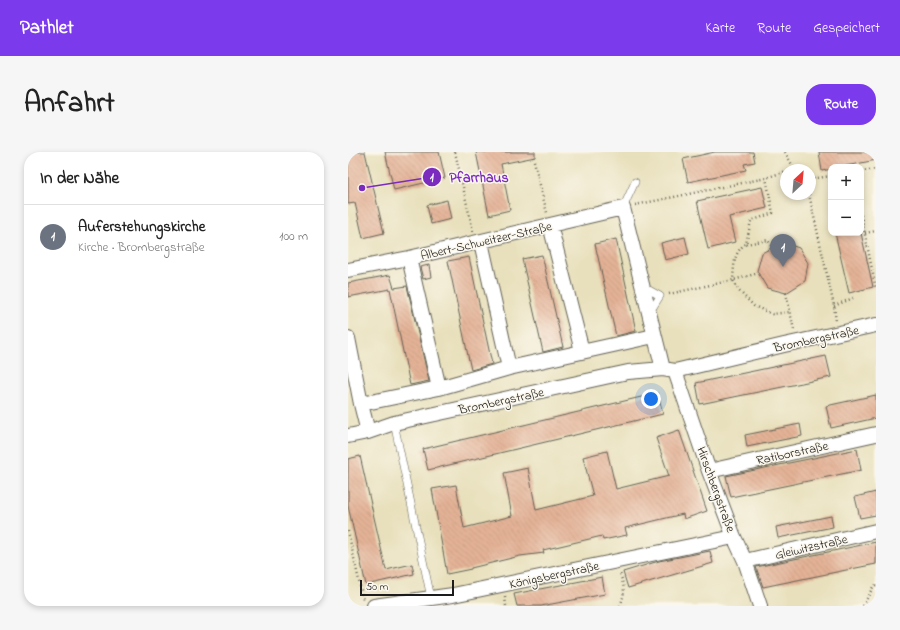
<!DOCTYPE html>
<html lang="de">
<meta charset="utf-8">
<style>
:root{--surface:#fff;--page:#f6f6f6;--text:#222;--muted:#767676;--line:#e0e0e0;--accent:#7c3aed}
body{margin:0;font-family:"Indie Flower",sans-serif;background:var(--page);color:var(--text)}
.controls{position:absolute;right:12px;top:12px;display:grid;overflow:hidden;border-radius:8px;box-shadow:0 2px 6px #0003}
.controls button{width:36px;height:36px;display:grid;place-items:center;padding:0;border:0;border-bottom:1px solid var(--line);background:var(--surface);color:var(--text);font:20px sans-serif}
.compass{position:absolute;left:432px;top:12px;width:36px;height:36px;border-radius:50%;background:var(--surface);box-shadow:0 2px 6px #0003;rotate:26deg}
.scale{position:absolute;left:12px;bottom:10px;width:94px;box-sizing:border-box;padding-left:4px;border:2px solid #1c1c1c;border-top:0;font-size:11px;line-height:14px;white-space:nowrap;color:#1c1c1c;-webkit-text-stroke:3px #fbf7ec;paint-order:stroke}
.you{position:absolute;left:303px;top:247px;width:14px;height:14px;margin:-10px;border:3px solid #fff;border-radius:50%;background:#1a73e8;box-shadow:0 0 0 6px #1a73e833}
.badge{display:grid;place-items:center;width:26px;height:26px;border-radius:50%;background:var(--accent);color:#fff;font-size:13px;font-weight:700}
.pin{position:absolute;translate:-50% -33px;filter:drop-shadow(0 1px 2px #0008)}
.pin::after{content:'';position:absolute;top:21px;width:14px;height:12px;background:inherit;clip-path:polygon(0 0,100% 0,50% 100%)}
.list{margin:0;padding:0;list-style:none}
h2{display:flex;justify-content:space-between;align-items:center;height:52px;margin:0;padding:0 16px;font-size:17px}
h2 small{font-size:13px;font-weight:400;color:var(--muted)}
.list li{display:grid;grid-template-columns:26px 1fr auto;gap:12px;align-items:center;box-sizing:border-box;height:64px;padding:0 16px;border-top:1px solid var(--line)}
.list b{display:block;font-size:15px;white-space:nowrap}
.list p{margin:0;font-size:13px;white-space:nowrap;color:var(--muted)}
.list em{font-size:13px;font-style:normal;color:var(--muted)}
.map{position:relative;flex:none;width:528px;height:454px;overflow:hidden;border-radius:16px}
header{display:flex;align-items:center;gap:24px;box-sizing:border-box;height:56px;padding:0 20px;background:var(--accent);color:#fff}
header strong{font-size:19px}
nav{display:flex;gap:22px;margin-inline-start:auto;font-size:14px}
.intro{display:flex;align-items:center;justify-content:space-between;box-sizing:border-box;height:96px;padding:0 24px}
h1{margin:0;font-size:28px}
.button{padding:10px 18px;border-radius:16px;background:var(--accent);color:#fff;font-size:14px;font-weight:700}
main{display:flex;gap:24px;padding:0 24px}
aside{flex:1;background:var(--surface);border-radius:16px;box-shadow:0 2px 6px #0003}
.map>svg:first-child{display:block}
.building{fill:url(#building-back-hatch)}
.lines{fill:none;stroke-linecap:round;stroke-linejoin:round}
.lane-casing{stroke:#636154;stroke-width:8}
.street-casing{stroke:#636154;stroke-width:16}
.path{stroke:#636154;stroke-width:2.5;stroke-dasharray:1 3;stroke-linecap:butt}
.lane{stroke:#fff;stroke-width:7}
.street{stroke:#fff;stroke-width:14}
.labels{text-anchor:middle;stroke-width:3;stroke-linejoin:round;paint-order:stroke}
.street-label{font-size:13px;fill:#1c1c1c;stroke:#fbf7ec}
.leader{fill:none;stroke:#7b2cbf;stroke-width:1.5}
.callout-dot{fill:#7b2cbf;stroke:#fbf7ec;stroke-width:1.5}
.mark-label{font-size:12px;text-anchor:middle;font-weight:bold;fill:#fff}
.callout-label{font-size:14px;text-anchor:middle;font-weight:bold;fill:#7b2cbf;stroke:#fbf7ec;stroke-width:3;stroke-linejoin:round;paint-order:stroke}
</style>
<header>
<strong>Pathlet</strong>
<nav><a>Karte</a><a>Route</a><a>Gespeichert</a></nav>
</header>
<div class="intro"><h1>Anfahrt</h1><a class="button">Route</a></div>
<main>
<aside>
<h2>In der Nähe<small></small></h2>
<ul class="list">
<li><span class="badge" style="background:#6b7280">1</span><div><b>Auferstehungskirche</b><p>Kirche · Brombergstraße</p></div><em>100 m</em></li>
</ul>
</aside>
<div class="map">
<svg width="528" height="454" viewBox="0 0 528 454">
<defs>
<pattern id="building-back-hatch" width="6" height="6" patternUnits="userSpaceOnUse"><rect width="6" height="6" fill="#e4b296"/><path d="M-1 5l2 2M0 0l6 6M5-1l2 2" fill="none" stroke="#c39881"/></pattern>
</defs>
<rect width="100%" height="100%" fill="#fbf7ec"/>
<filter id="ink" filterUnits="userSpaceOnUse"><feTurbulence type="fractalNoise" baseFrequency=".025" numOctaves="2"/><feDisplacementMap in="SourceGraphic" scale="8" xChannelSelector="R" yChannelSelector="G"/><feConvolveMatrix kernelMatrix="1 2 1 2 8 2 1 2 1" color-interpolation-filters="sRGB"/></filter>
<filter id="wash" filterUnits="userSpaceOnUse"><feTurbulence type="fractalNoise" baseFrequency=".012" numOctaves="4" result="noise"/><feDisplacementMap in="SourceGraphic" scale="16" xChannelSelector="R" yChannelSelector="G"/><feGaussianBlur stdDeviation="0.9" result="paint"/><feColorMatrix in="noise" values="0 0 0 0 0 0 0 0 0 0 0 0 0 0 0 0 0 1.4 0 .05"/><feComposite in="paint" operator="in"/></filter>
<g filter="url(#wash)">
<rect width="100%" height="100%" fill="#e8e0bc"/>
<g id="blocks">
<path class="building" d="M0 0H17L36 81 15 86 7 51 0 52Z
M37 0H91L97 26 46 38Z
M128 0H187V5L153 12 162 58 141 63Z
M367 0H405L407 10 396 12 398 18 340 30 335 7Z
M471 0H528V8L493 15H483V17L474 19Z
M414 35 419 56 381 65 387 90 360 97 349 49Z
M99 48 103 67 83 72 79 53Z
M487 81H513L525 135 501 141Z
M337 85 341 102 317 108 313 91Z
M268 87 288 179 268 184 247 92Z
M434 90 451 96 460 111 457 129 438 141 419 136 409 119 414 101Z
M194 103 215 195 195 200 174 107Z
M121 105 144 212 123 218 100 109Z
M81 113 83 125 75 127 72 115Z
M42 123 46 136 59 134 81 229 62 233 42 137 0 145V131Z
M478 204 483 225 352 252 348 231Z
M310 241 315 262 80 318 75 297Z
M528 243V266L483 276 478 254Z
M452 272 454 284 399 295 397 283Z
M331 278 359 359 336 367 335 362 277 376 279 383 255 388 254 384 195 398 196 401 172 404 123 416V417L99 422 84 337 108 333 116 376 164 364 156 321 180 316 188 358 245 344 235 305 259 299 268 337 321 324 308 286Z
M509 297 513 318 383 345 378 324Z
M12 304 38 418 64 412 66 422 18 433 0 354V307Z
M528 340V363L512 366 507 345Z
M483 364 485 375 430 386 428 375Z
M528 390V412L508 416 415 435 408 415Z
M362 399 365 411 280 436 275 420 311 409Z
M254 425 257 442 193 454H169L166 442Z"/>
</g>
</g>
<g filter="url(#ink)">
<use href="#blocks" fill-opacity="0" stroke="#636154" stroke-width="1"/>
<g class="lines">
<g class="lane-casing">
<path id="lane" d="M275 56 287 30
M294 134 312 144 302 160
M46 271 83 446"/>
</g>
<g class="street-casing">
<path id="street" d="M202 73 234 199
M133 90 161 216
M61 106 91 236
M0 118 61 106 275 56 315 217
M0 186 13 252 20 280
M327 219 361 319 386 385 397 409 412 454
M13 252 91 236 161 216 306 184
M0 284 20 280 46 271 280 220 315 217 327 219 436 193 528 173
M361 319 528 282
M397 409 528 379
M26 454 105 443 386 385"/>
</g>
<path class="path" d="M107 0 125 79
M437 0 447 18
M185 5 199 61
M513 19 528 17
M462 27 483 24
M461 42 486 154 488 170
M287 53 418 26 438 19
M513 63 528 137
M517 81 528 79
M398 92 420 88 424 96
M411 121 385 128 391 139 406 154 424 162 443 160
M438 141 446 178
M321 142 385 128C386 116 385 99 398 92L403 69 425 61 418 26
M486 154 505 146
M0 379 15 447
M157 445 158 454
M272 454C278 440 276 435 272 421
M515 454 525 435 528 433"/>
<use href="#lane" class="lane"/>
<use href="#street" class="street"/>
</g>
</g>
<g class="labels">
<g class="street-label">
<text transform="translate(138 88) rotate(-13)" y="5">Albert-Schweitzer-Straße</text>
<text transform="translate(468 186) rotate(-12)" y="5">Brombergstraße</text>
<text transform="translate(153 248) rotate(-12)" y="5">Brombergstraße</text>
<text transform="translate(444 300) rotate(-12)" y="5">Ratiborstraße</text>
<text transform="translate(369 337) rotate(70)" y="5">Hirschbergstraße</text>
<text transform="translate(463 394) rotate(-13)" y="5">Gleiwitzstraße</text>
<text transform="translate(206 422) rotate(-12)" y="5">Königsbergstraße</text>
</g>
</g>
<path class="leader" d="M14 36L84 25"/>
<g class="callout-dot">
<circle cx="14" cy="36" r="4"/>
<circle cx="84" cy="25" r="10"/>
</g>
<g class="mark-label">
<text x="84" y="29">1</text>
</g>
<g class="callout-label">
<text x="131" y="30">Pfarrhaus</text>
</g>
</svg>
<div class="controls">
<button>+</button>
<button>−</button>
</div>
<svg class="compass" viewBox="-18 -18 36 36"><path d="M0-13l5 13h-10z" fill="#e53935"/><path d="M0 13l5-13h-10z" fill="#767676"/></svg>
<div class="scale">50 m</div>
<div class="you"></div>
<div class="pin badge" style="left:435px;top:115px;background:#6b7280">1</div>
</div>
</main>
